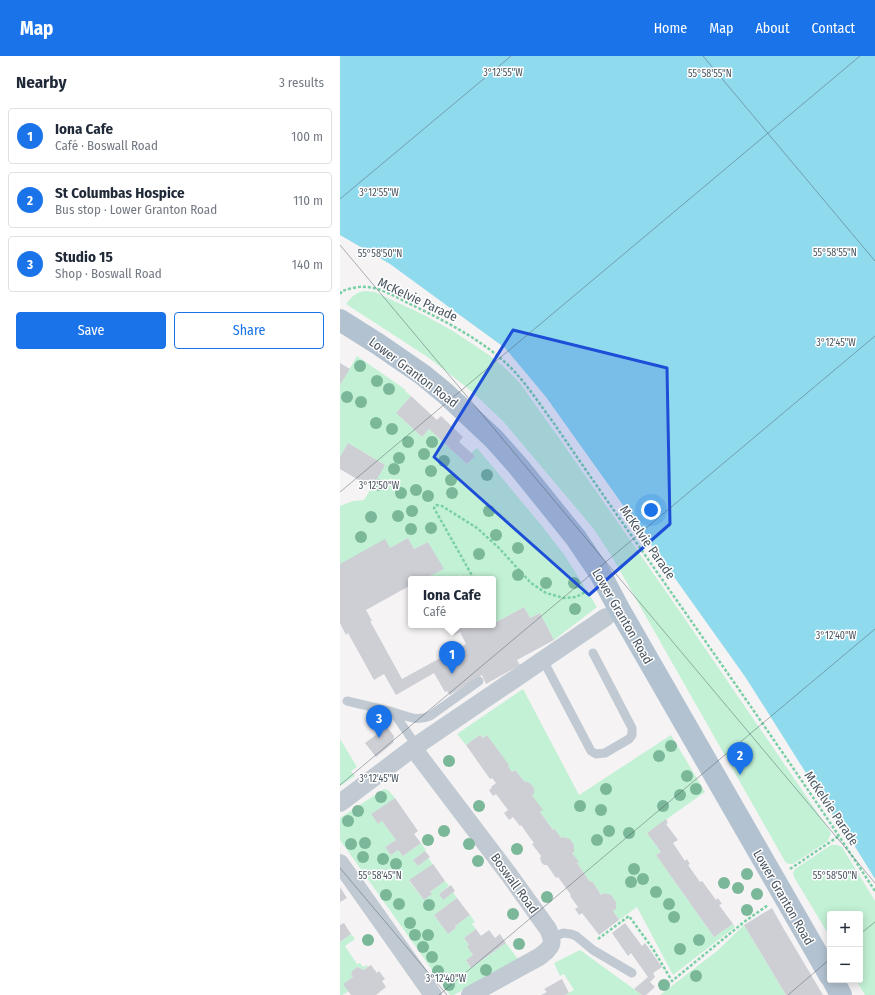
<!DOCTYPE html>
<meta charset="utf-8">
<style>
:root{--surface:#fff;--page:#f2f2f3;--text:#1f2937;--muted:#747a83;--line:#e0e1e3;--accent:#1a73e8}
body{margin:0;font-family:"Fira Sans Condensed",sans-serif;background:var(--page);color:var(--text)}
.controls{position:absolute;right:12px;bottom:12px;display:grid;overflow:hidden;border-radius:4px;box-shadow:0 2px 10px #0003}
.controls button{width:36px;height:36px;display:grid;place-items:center;padding:0;border:0;border-bottom:1px solid var(--line);background:var(--surface);color:var(--text);font:20px sans-serif}
.you{position:absolute;left:311px;top:454px;width:14px;height:14px;margin:-10px;border:3px solid #fff;border-radius:50%;background:#1a73e8;box-shadow:0 0 0 6px #1a73e833}
.badge{display:grid;place-items:center;width:26px;height:26px;border-radius:50%;background:var(--accent);color:#fff;font-size:13px;font-weight:700}
.pin{position:absolute;translate:-50% -33px;filter:drop-shadow(0 1px 2px #0008)}
.pin::after{content:'';position:absolute;top:21px;width:14px;height:12px;background:inherit;clip-path:polygon(0 0,100% 0,50% 100%)}
.popup{position:absolute;left:68px;top:520px;width:88px;height:52px;box-sizing:border-box;display:grid;place-content:center;border-radius:4px;background:var(--surface);filter:drop-shadow(0 1px 3px #0005);font-size:13px;white-space:nowrap;color:var(--muted)}
.popup b{font-size:15px;color:var(--text)}
.popup::after{content:'';position:absolute;left:50%;top:100%;margin-left:-8px;border:8px solid transparent;border-top-color:var(--surface)}
.list{margin:0;padding:0;list-style:none}
h2{display:flex;justify-content:space-between;align-items:center;height:52px;margin:0;padding:0 16px;font-size:17px}
h2 small{font-size:13px;font-weight:400;color:var(--muted)}
.list li{display:grid;grid-template-columns:26px 1fr auto;gap:12px;align-items:center;box-sizing:border-box;height:56px;margin:0 8px 8px;padding:0 8px;border:1px solid var(--line);border-radius:4px}
.list b{display:block;font-size:15px;white-space:nowrap}
.list p{margin:0;font-size:13px;white-space:nowrap;color:var(--muted)}
.list em{font-size:13px;font-style:normal;color:var(--muted)}
.actions{display:flex;gap:8px;padding:12px 16px}
.actions a{flex:1;padding:9px 0;border:1px solid var(--accent);border-radius:4px;text-align:center;font-size:14px;color:var(--accent)}
.actions .main{background:var(--accent);color:#fff}
.map{position:relative;flex:none;width:535px;height:939px;overflow:hidden}
header{display:flex;align-items:center;gap:24px;box-sizing:border-box;height:56px;padding:0 20px;background:var(--accent);color:#fff}
header strong{font-size:19px}
nav{display:flex;gap:22px;margin-inline-start:auto;font-size:14px}
main{display:flex}
aside{flex:1;background:var(--surface)}
.map>svg:first-child{display:block}
.green{fill:#c3f1d5}
.water{fill:#90daee}
.building{fill:#cdcfd5}
.lines{fill:none;stroke-linecap:round;stroke-linejoin:round}
.path{stroke:#7ad0a6;stroke-width:2.5;stroke-dasharray:3 2;stroke-linecap:butt}
.lane{stroke:#c1cad2;stroke-width:9}
.street{stroke:#c1cad2;stroke-width:18}
.primary{stroke:#b3c2d1;stroke-width:22}
.tree{fill:#7bb799}
.marked{fill:#1d4ed8;fill-opacity:0.2;stroke:#1d4ed8;stroke-width:3;stroke-linejoin:round}
.ticks{fill:none;stroke:#4a5661;stroke-width:1;stroke-opacity:0.45}
.labels{text-anchor:middle;stroke-width:3;stroke-linejoin:round;paint-order:stroke}
.street-label{font-size:13px;fill:#4a5661;stroke:#fff}
.ticks-label{font-size:10px;text-anchor:middle;fill:#4a5661;stroke:#fff;stroke-width:3;stroke-linejoin:round;paint-order:stroke}
</style>
<header>
<strong>Map</strong>
<nav><a>Home</a><a>Map</a><a>About</a><a>Contact</a></nav>
</header>
<main>
<aside>
<h2>Nearby<small>3 results</small></h2>
<ul class="list">
<li><span class="badge">1</span><div><b>Iona Cafe</b><p>Café · Boswall Road</p></div><em>100 m</em></li>
<li><span class="badge">2</span><div><b>St Columbas Hospice</b><p>Bus stop · Lower Granton Road</p></div><em>110 m</em></li>
<li><span class="badge">3</span><div><b>Studio 15</b><p>Shop · Boswall Road</p></div><em>140 m</em></li>
</ul>
<div class="actions"><a class="main">Save</a><a>Share</a></div>
</aside>
<div class="map">
<svg width="535" height="939" viewBox="0 0 535 939">
<rect width="100%" height="100%" fill="#f5f3f3"/>
<path class="green" d="M26 235 35 236 52 244 82 258 113 275 149 299 164 311 179 326 219 382 343 560 488 772 491 777 488 785 453 808H450L446 807 271 499 253 472 243 460 163 365 129 333 89 302 6 248C13 240 15 236 26 235Z
M17 300 66 334 65 335 71 340 56 357 82 381 89 373 127 408 134 400 131 397 137 392 202 470 225 500 257 551 214 584 200 557 190 562 184 551 153 568V523H123L121 519 115 522 112 521 109 523H92L90 520 103 513 88 486 74 493 68 482 50 492 0 508V450L13 445 24 444 45 409 8 387 0 401V329Z
M183 633 239 739 331 679 365 736 307 777 321 796 316 799 374 881 393 868 395 871 333 919 297 851 279 864 273 855 276 853C276 843 273 840 264 837L261 839 252 825 250 826 237 807 238 806 232 797 234 796C234 787 232 784 224 781L221 782 215 773 213 774 200 756 202 754 192 739 194 732 190 727 184 725 175 714 172 716 147 679 143 682 140 679 126 689 117 678Z
M0 683 17 711 11 715 15 720 0 730Z
M44 733 48 734 55 742 31 758 38 768 42 765 56 784 45 791 51 799 58 794 63 800 81 787 86 794 73 804 78 810 88 802 93 808 69 825 84 844 91 838 90 836 105 825 109 830 99 838 103 844 113 836 117 842 94 859 108 878 116 872 115 870 130 859 135 866 132 868 136 873 124 882 129 889 128 890 133 899 126 904 131 912 166 887 178 903 114 939H110L0 784V762Z
M491 789H497L502 791 535 845V939H525L516 924H520V858H490V881L454 821 453 817 455 813Z
M404 869 446 939H320L377 895Z
M11 878 15 883 5 890 17 908 20 907 23 911 27 909 28 910 23 914 20 912 17 911 12 915 11 919 13 921 9 935 2 939H0V886Z
M240 894 302 939H225L234 934 224 918 220 920 214 907Z"/>
<path class="water" d="M0 0H535V823L514 789 490 755 406 622 206 341 165 292 50 208 0 179Z"/>
<path class="building" d="M0 307 10 313 0 329Z
M71 340 97 364 101 360 123 381 119 386 135 400 127 408 89 373 82 381 56 357Z
M8 387 45 409 32 432 0 413V401Z
M68 482 74 493 88 486 104 513 90 520 92 523H71V529L26 554 32 565H30L62 623 126 588 120 576 112 580 106 569H153V568L184 551 190 562 200 557 214 584 177 604 180 609 146 628 142 619 110 639 107 635 105 636 94 617 56 639 44 618 34 624 8 577 6 579 0 567V508L45 483 50 492Z
M47 671 54 680 53 687 36 701 25 687Z
M140 679 143 682 147 679 169 709 168 710 172 716 175 714 184 725 190 727 194 732V738L192 739 203 754 200 756 213 774 215 773 221 782 223 781 230 783 234 789V796L232 797 239 806 237 807 250 826 252 825 261 839 264 837 271 839 276 846V853L273 855 279 864 259 879 242 857 239 859 235 853 238 851 230 840 231 839 218 821 216 822 207 809H204L201 806 200 802 201 800 192 788 194 787 188 779 181 769 180 770 173 761 169 764 164 757 168 754 156 738 153 740 149 734 152 732 151 731 156 727 152 722 150 723 126 689Z
M55 742 78 775 74 778 81 787 63 800 58 794 51 799 45 791 56 784 42 765 38 768 31 758Z
M326 763 328 767 326 768 338 784 333 787 345 805 347 803 350 808 348 809 360 826 362 825 376 844 378 842 382 848 379 849 393 868 374 881 316 799 321 796 307 777Z
M85 795 90 801 78 810 73 804Z
M93 808 105 825 90 836 92 838 84 844 69 824Z
M111 829 115 835 103 844 99 838Z
M0 831 7 842 0 846Z
M117 842 130 859 115 870 116 872 108 878 94 859Z
M432 852 442 870 483 939H446L404 869Z
M4 867 11 878 0 886V869Z
M285 867 302 890 305 887 322 911 313 917 315 921 310 926 315 931 306 939H302L294 933 308 921 291 897 288 900 272 877Z
M136 873 141 880 149 874 155 882 160 878 166 887 131 912 126 904 133 899 127 890 129 889 124 882Z
M31 909 37 917 39 915 45 923 42 925 46 931 36 939H11L3 928 13 921 11 919 12 915 17 911 20 912 23 914Z
M222 923 229 937 225 939H201L207 936 204 933Z"/>
<g class="lines">
<path class="path" d="M0 238 2 235C9 233 18 230 26 231 39 231 56 241 68 247 103 264 139 282 167 308 185 325 198 346 213 366 320 523 432 676 535 835
M134 523 94 452 96 449 102 450 137 472 158 491 191 527 206 537 224 542 236 541 247 535
M450 813 499 780
M258 883 289 860 313 893 332 925 404 866 428 849"/>
<path class="lane" d="M203 604 251 695 256 698 265 697 289 683 292 679V672L253 597
M7 645 53 656 76 689
M53 656C67 660 75 666 90 660L139 625
M212 882 223 877 231 878 236 880 253 894 292 917"/>
<path class="street" d="M73 692 266 561
M0 747 73 692 170 820 208 873C215 888 212 891 199 901L130 939
M0 807 93 939"/>
<path class="primary" d="M0 264 38 288 83 319 106 338 154 383 178 410 236 482 261 519 279 553 490 920
M493 924 501 939"/>
</g>
<g class="tree">
<circle cx="20" cy="310" r="6"/>
<circle cx="37" cy="325" r="6"/>
<circle cx="49" cy="333" r="6"/>
<circle cx="7" cy="341" r="6"/>
<circle cx="21" cy="346" r="6"/>
<circle cx="36" cy="367" r="6"/>
<circle cx="52" cy="373" r="6"/>
<circle cx="68" cy="386" r="6"/>
<circle cx="92" cy="386" r="6"/>
<circle cx="84" cy="398" r="6"/>
<circle cx="59" cy="402" r="6"/>
<circle cx="104" cy="405" r="6"/>
<circle cx="54" cy="413" r="6"/>
<circle cx="91" cy="415" r="6"/>
<circle cx="147" cy="419" r="6"/>
<circle cx="111" cy="424" r="6"/>
<circle cx="39" cy="429" r="6"/>
<circle cx="76" cy="434" r="6"/>
<circle cx="61" cy="437" r="6"/>
<circle cx="112" cy="437" r="6"/>
<circle cx="88" cy="440" r="6"/>
<circle cx="72" cy="455" r="6"/>
<circle cx="149" cy="455" r="6"/>
<circle cx="58" cy="460" r="6"/>
<circle cx="31" cy="461" r="6"/>
<circle cx="91" cy="472" r="6"/>
<circle cx="71" cy="473" r="6"/>
<circle cx="156" cy="479" r="6"/>
<circle cx="21" cy="481" r="6"/>
<circle cx="178" cy="492" r="6"/>
<circle cx="139" cy="498" r="6"/>
<circle cx="178" cy="519" r="6"/>
<circle cx="206" cy="527" r="6"/>
<circle cx="234" cy="527" r="6"/>
<circle cx="235" cy="553" r="6"/>
<circle cx="331" cy="690" r="6"/>
<circle cx="319" cy="700" r="6"/>
<circle cx="109" cy="705" r="6"/>
<circle cx="347" cy="720" r="6"/>
<circle cx="266" cy="733" r="6"/>
<circle cx="356" cy="733" r="6"/>
<circle cx="340" cy="739" r="6"/>
<circle cx="41" cy="741" r="6"/>
<circle cx="139" cy="750" r="6"/>
<circle cx="240" cy="750" r="6"/>
<circle cx="323" cy="750" r="6"/>
<circle cx="261" cy="754" r="6"/>
<circle cx="18" cy="755" r="6"/>
<circle cx="8" cy="765" r="6"/>
<circle cx="104" cy="775" r="6"/>
<circle cx="269" cy="775" r="6"/>
<circle cx="289" cy="777" r="6"/>
<circle cx="88" cy="784" r="6"/>
<circle cx="257" cy="784" r="6"/>
<circle cx="25" cy="787" r="6"/>
<circle cx="11" cy="788" r="6"/>
<circle cx="129" cy="788" r="6"/>
<circle cx="177" cy="793" r="6"/>
<circle cx="23" cy="801" r="6"/>
<circle cx="43" cy="803" r="6"/>
<circle cx="138" cy="805" r="6"/>
<circle cx="56" cy="808" r="6"/>
<circle cx="294" cy="813" r="6"/>
<circle cx="407" cy="818" r="6"/>
<circle cx="303" cy="823" r="6"/>
<circle cx="291" cy="826" r="6"/>
<circle cx="384" cy="827" r="6"/>
<circle cx="398" cy="832" r="6"/>
<circle cx="316" cy="836" r="6"/>
<circle cx="417" cy="838" r="6"/>
<circle cx="46" cy="839" r="6"/>
<circle cx="207" cy="841" r="6"/>
<circle cx="59" cy="848" r="6"/>
<circle cx="329" cy="848" r="6"/>
<circle cx="89" cy="849" r="6"/>
<circle cx="407" cy="854" r="6"/>
<circle cx="173" cy="858" r="6"/>
<circle cx="334" cy="861" r="6"/>
<circle cx="70" cy="867" r="6"/>
<circle cx="75" cy="879" r="6"/>
<circle cx="88" cy="879" r="6"/>
<circle cx="28" cy="884" r="6"/>
<circle cx="359" cy="884" r="6"/>
<circle cx="179" cy="888" r="6"/>
<circle cx="83" cy="891" r="6"/>
<circle cx="340" cy="893" r="6"/>
<circle cx="92" cy="901" r="6"/>
<circle cx="146" cy="914" r="6"/>
<circle cx="98" cy="915" r="6"/>
<circle cx="356" cy="920" r="6"/>
<circle cx="109" cy="929" r="6"/>
<circle cx="324" cy="929" r="6"/>
</g>
<path class="marked" d="M173 274 327 312 330 468 249 539 94 401Z"/>
<path class="ticks" d="M363 0 535 205M0 143 171 0M0 189 535 827M0 436 520 0M0 729 535 280M0 812 107 939M520 878 535 866M99 939 535 573M448 939 490 903"/>
<g class="labels">
<g class="street-label">
<text transform="translate(78 243) rotate(25)" y="5">McKelvie Parade</text>
<text transform="translate(74 316) rotate(37)" y="5">Lower Granton Road</text>
<text transform="translate(308 486) rotate(55)" y="5">McKelvie Parade</text>
<text transform="translate(283 560) rotate(60)" y="5">Lower Granton Road</text>
<text transform="translate(492 752) rotate(56)" y="5">McKelvie Parade</text>
<text transform="translate(175 827) rotate(54)" y="5">Boswall Road</text>
<text transform="translate(444 841) rotate(60)" y="5">Lower Granton Road</text>
</g>
</g>
<g class="ticks-label">
<text x="163" y="20">3°12'55"W</text>
<text x="370" y="21">55°58'55"N</text>
<text x="39" y="140">3°12'55"W</text>
<text x="495" y="200">55°58'55"N</text>
<text x="40" y="201">55°58'50"N</text>
<text x="496" y="290">3°12'45"W</text>
<text x="39" y="433">3°12'50"W</text>
<text x="496" y="583">3°12'40"W</text>
<text x="39" y="726">3°12'45"W</text>
<text x="495" y="823">55°58'50"N</text>
<text x="40" y="823">55°58'45"N</text>
<text x="106" y="926">3°12'40"W</text>
</g>
</svg>
<div class="controls">
<button>+</button>
<button>−</button>
</div>
<div class="you"></div>
<div class="pin badge" style="left:112px;top:618px">1</div>
<div class="popup"><b>Iona Cafe</b>Café</div>
<div class="pin badge" style="left:400px;top:719px">2</div>
<div class="pin badge" style="left:39px;top:682px">3</div>
</div>
</main>
